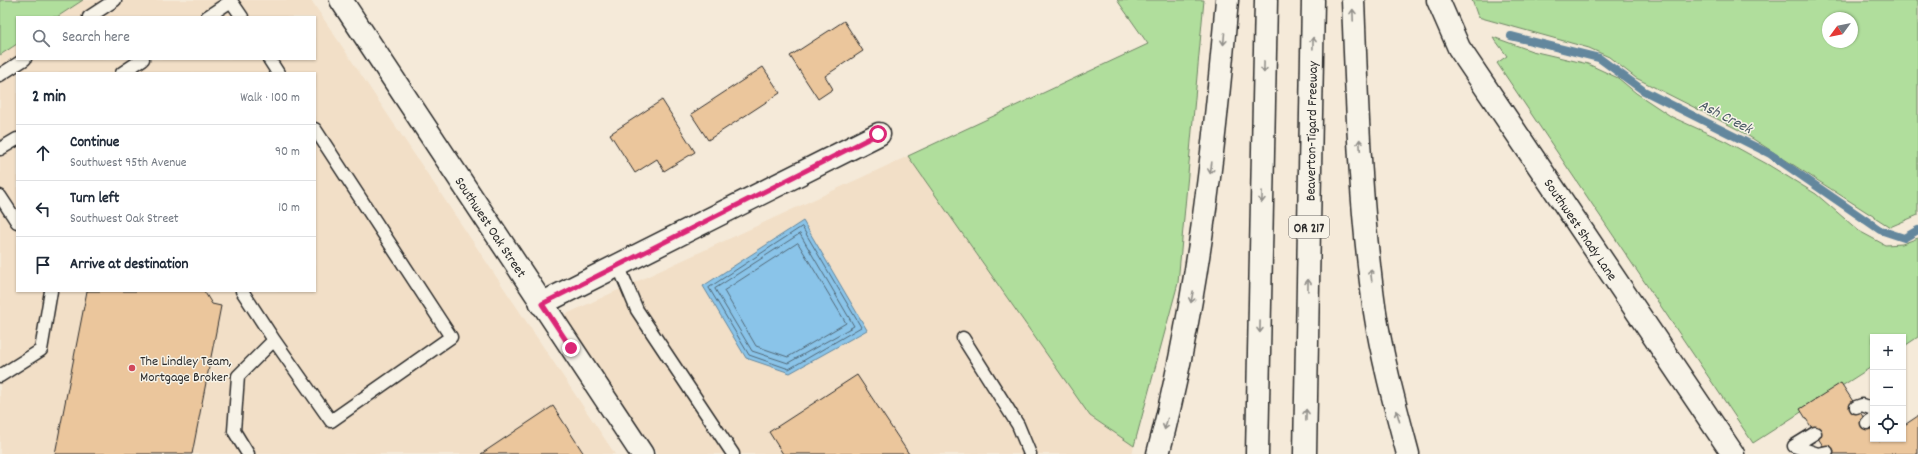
<!DOCTYPE html>
<meta charset="utf-8">
<style>
:root{--surface:#fff;--page:#f6f6f7;--text:#1f2937;--muted:#747a83;--line:#e0e1e3}
body{margin:0;font-family:Dekko,sans-serif;background:var(--page);color:var(--text)}
.controls{position:absolute;right:12px;bottom:12px;display:grid;overflow:hidden;border-radius:0px;box-shadow:0 1px 3px #0004}
.controls button{width:36px;height:36px;display:grid;place-items:center;padding:0;border:0;border-bottom:1px solid var(--line);background:var(--surface);color:var(--text);font:20px sans-serif}
.compass{position:absolute;left:1822px;top:12px;width:36px;height:36px;border-radius:50%;background:var(--surface);box-shadow:0 1px 3px #0004;rotate:237deg}
.stop{position:absolute;width:12px;height:12px;margin:-9px;border:3px solid #db2777;border-radius:50%;background:#fff}
.stop.end{background:#db2777;border-color:#fff;box-shadow:0 1px 4px #0008}
.list{margin:0;padding:0;list-style:none}
h2{display:flex;justify-content:space-between;align-items:center;height:52px;margin:0;padding:0 16px;font-size:17px}
h2 small{font-size:13px;font-weight:400;color:var(--muted)}
.list li{display:grid;grid-template-columns:26px 1fr auto;gap:12px;align-items:center;box-sizing:border-box;height:56px;padding:0 16px;border-top:1px solid var(--line)}
.list b{display:block;font-size:15px;white-space:nowrap}
.list p{margin:0;font-size:13px;white-space:nowrap;color:var(--muted)}
.list em{font-size:13px;font-style:normal;color:var(--muted)}
.icon{flex:none;width:22px;height:22px;fill:none;stroke:currentColor;stroke-width:2;stroke-linecap:round;stroke-linejoin:round}
.map{position:relative;flex:none;width:1918px;height:454px;overflow:hidden}
.search{position:absolute;background:var(--surface);box-shadow:0 1px 3px #0004;left:16px;top:16px;width:300px;height:44px;display:flex;align-items:center;gap:10px;box-sizing:border-box;padding:0 14px;border-radius:0px;color:var(--muted);font-size:15px}
.panel{position:absolute;background:var(--surface);box-shadow:0 1px 3px #0004;left:16px;top:72px;width:300px;height:220px;border-radius:0px}
.map>svg:first-child{display:block}
.built{fill:#f2dfc7;fill-rule:evenodd}
.green{fill:#b0de9c;stroke:#6e8464;fill-rule:evenodd}
.water{fill:#8ac4e9;stroke:#64879d}
.lines{fill:none;stroke-linecap:round;stroke-linejoin:round}
.shore{stroke:#516877;stroke-width:1}
.stream{stroke:#64879d;stroke-width:8}
.building{fill:#ebc69c;stroke:#2b2b2b}
.lane-casing{stroke:#2b2b2b;stroke-width:15}
.street-casing{stroke:#2b2b2b;stroke-width:25}
.highway-casing{stroke:#2b2b2b;stroke-width:25}
.lane{stroke:#f7f3e8;stroke-width:12}
.street{stroke:#f7f3e8;stroke-width:22}
.highway{stroke:#f7f3e8;stroke-width:22}
.oneway{stroke:#918f8a}
.route{stroke:#db2777;stroke-width:5}
.poi-dot{fill:#d1495b;stroke:#f7f3e8;stroke-width:1.5}
.labels{text-anchor:middle;stroke-width:3;stroke-linejoin:round;paint-order:stroke}
.shield{fill:#f7f3e8;stroke:#686764;stroke-width:1}
.shield-label{font-size:13px;font-weight:bold;fill:#2b2b2b}
.street-label{font-size:14px;fill:#2b2b2b;stroke:#f7f3e8}
.poi-label{font-size:14px;fill:#2b2b2b;stroke:#f7f3e8;text-anchor:start}
.water-label{font-size:15px;font-style:italic;fill:#485964;stroke:#f7f3e8}
</style>
<div class="map">
<svg width="1918" height="454" viewBox="0 0 1918 454">
<rect width="100%" height="100%" fill="#f5ead9"/>
<filter id="ink" filterUnits="userSpaceOnUse"><feTurbulence type="fractalNoise" baseFrequency=".025" numOctaves="2"/><feDisplacementMap in="SourceGraphic" scale="8" xChannelSelector="R" yChannelSelector="G"/><feConvolveMatrix kernelMatrix="1 2 1 2 8 2 1 2 1" color-interpolation-filters="sRGB"/></filter>
<g filter="url(#ink)">
<path class="built" d="M83 0H311L615 454H0V55L17 44V59H315V17H57ZM17 73H315V291H17Z
M908 156 1090 416 1134 446 1132 454H658L562 316Z"/>
<path class="green" d="M0 0H83L57 17H17V44L0 55Z
M1117 0H1204L1178 283 1134 446 1090 416 908 156 1148 44Z
M1472 0H1918V215L1890 227 1739 130 1636 78 1609 57 1589 48 1478 17ZM1828 18H1852V42H1828Z
M1493 37 1532 51 1588 64 1618 78 1636 93 1672 117 1725 141 1767 164 1816 194 1859 231 1885 245 1902 244 1918 238V337L1903 347V337H1873V366L1753 443 1497 63 1507 56Z"/>
<path class="water" d="M803 221 867 330 790 373 746 358 703 286Z"/>
<g class="lines">
<path class="shore" d="M802 227 861 327 789 369 749 355 709 288Z
M800 234 854 326 788 363 752 351 715 289Z
M798 243 846 323 788 357 756 346 724 291Z"/>
<path class="stream" d="M1511 36 1599 58 1644 91 1770 154 1880 230 1904 238 1918 230"/>
</g>
<path class="building" d="M844 21 863 51 825 76 833 89 818 99 790 56Z
M763 67 780 93 708 140 691 114Z
M662 100 695 152 664 171 657 159 635 173 610 134Z
M87 291H204L212 304 221 306 192 454H55Z
M857 375 909 454H783L769 432Z
M1841 383 1873 432V439H1877L1879 441 1882 439H1903V426L1918 416V454H1828L1800 409Z
M553 406 584 454H481Z"/>
<g class="lines">
<g class="lane-casing">
<path id="lane" d="M89 17 115 0
M207 17 231 1 242 17
M269 59 278 73
M122 73 143 59
M0 75 25 59
M0 149 17 139
M0 196 17 222
M618 265 637 310 733 454
M242 291 274 340 238 376 234 431 248 454
M963 338 1018 425 1030 454
M274 340 331 421 451 337 315 129
M0 376 41 350 51 291
M1856 407 1862 405 1873 409
M1867 423 1873 419
M1794 446 1818 454 1827 452
M1794 446 1815 433"/>
</g>
<g class="street-casing">
<g id="street">
<path id="s1" d="M341 0 642 454"/>
<path id="s2" d="M1438 0 1459 48 1733 454"/>
<path d="M541 304 879 134"/>
</g>
</g>
<g class="highway-casing">
<g id="highway">
<path d="M1353 0C1357 104 1360 209 1375 312 1382 358 1396 409 1408 454"/>
<path d="M1158 454C1197 305 1214 153 1227 0"/>
<path d="M1257 454 1266 0"/>
<path id="s3" d="M1305 454 1313 0"/>
</g>
</g>
<use href="#lane" class="lane"/>
<use href="#street" class="street"/>
<use href="#highway" class="highway"/>
</g>
<defs><path id="oneway-shaft" d="M-6 0H5M1.5-3L5.5 0L1.5 3" fill="none" stroke-width="1.6" stroke-linecap="round" stroke-linejoin="round"/></defs>
<g class="oneway">
<use href="#oneway-shaft" transform="translate(1353 15) rotate(-92)"/>
<use href="#oneway-shaft" transform="translate(1224 39) rotate(95)"/>
<use href="#oneway-shaft" transform="translate(1313 43) rotate(-89)"/>
<use href="#oneway-shaft" transform="translate(1264 67) rotate(91)"/>
<use href="#oneway-shaft" transform="translate(1360 145) rotate(-93)"/>
<use href="#oneway-shaft" transform="translate(1211 168) rotate(98)"/>
<use href="#oneway-shaft" transform="translate(1262 197) rotate(91)"/>
<use href="#oneway-shaft" transform="translate(1371 275) rotate(-97)"/>
<use href="#oneway-shaft" transform="translate(1308 285) rotate(-89)"/>
<use href="#oneway-shaft" transform="translate(1192 297) rotate(101)"/>
<use href="#oneway-shaft" transform="translate(1260 327) rotate(91)"/>
<use href="#oneway-shaft" transform="translate(1306 415) rotate(-89)"/>
<use href="#oneway-shaft" transform="translate(1398 416) rotate(-105)"/>
<use href="#oneway-shaft" transform="translate(1166 424) rotate(105)"/>
</g>
</g>
<g class="lines" filter="url(#ink)">
<path class="route" d="M571 348 542 304 878 134"/>
</g>
<circle class="poi-dot" cx="132" cy="368" r="4"/>
<g class="labels">
<rect class="shield" x="1289" y="216" width="40" height="22" rx="3"/>
<g class="shield-label">
<text x="1309" y="232">OR 217</text>
</g>
<g class="street-label">
<text dy="5" stroke="none"><textPath href="#s3" startOffset="323">Beaverton-Tigard Freeway</textPath></text>
<text dy="5" stroke="none"><textPath href="#s1" startOffset="272">Southwest Oak Street</textPath></text>
<text dy="5" stroke="none"><textPath href="#s2" startOffset="271">Southwest Shady Lane</textPath></text>
</g>
<g class="poi-label">
<text x="140" y="365">The Lindley Team,<tspan x="140" dy="16">Mortgage Broker</tspan></text>
</g>
<g class="water-label">
<text transform="translate(1726 116) rotate(27)" y="5">Ash Creek</text>
</g>
</g>
</svg>
<div class="controls">
<button>+</button>
<button>−</button>
<button><svg class="icon" aria-label="locate" viewBox="0 0 24 24"><circle cx="12" cy="12" r="6"/><path d="M12 2v4M12 18v4M2 12h4M18 12h4"/></svg></button>
</div>
<svg class="compass" viewBox="-18 -18 36 36"><path d="M0-13l5 13h-10z" fill="#e53935"/><path d="M0 13l5-13h-10z" fill="#747a83"/></svg>
<div class="stop" style="left:878px;top:134px"></div>
<div class="stop end" style="left:571px;top:348px"></div>
<div class="search"><svg class="icon" aria-label="search" viewBox="0 0 24 24"><circle cx="10" cy="10" r="6"/><path d="M15 15l6 6"/></svg>Search here</div>
<section class="panel">
<h2>2 min<small>Walk · 100 m</small></h2>
<ul class="list">
<li><svg class="icon" aria-label="ahead" viewBox="0 0 24 24"><path d="M12 20V5M6 11l6-6 6 6"/></svg><div><b>Continue</b><p>Southwest 95th Avenue</p></div><em>90 m</em></li>
<li><svg class="icon" aria-label="left" viewBox="0 0 24 24"><path d="M17 20v-9H6M10 6l-5 5 5 5"/></svg><div><b>Turn left</b><p>Southwest Oak Street</p></div><em>10 m</em></li>
<li><svg class="icon" aria-label="arrive" viewBox="0 0 24 24"><path d="M6 21V4h12l-3 4 3 4H6"/></svg><div><b>Arrive at destination</b></div></li>
</ul>
</section>
</div>
